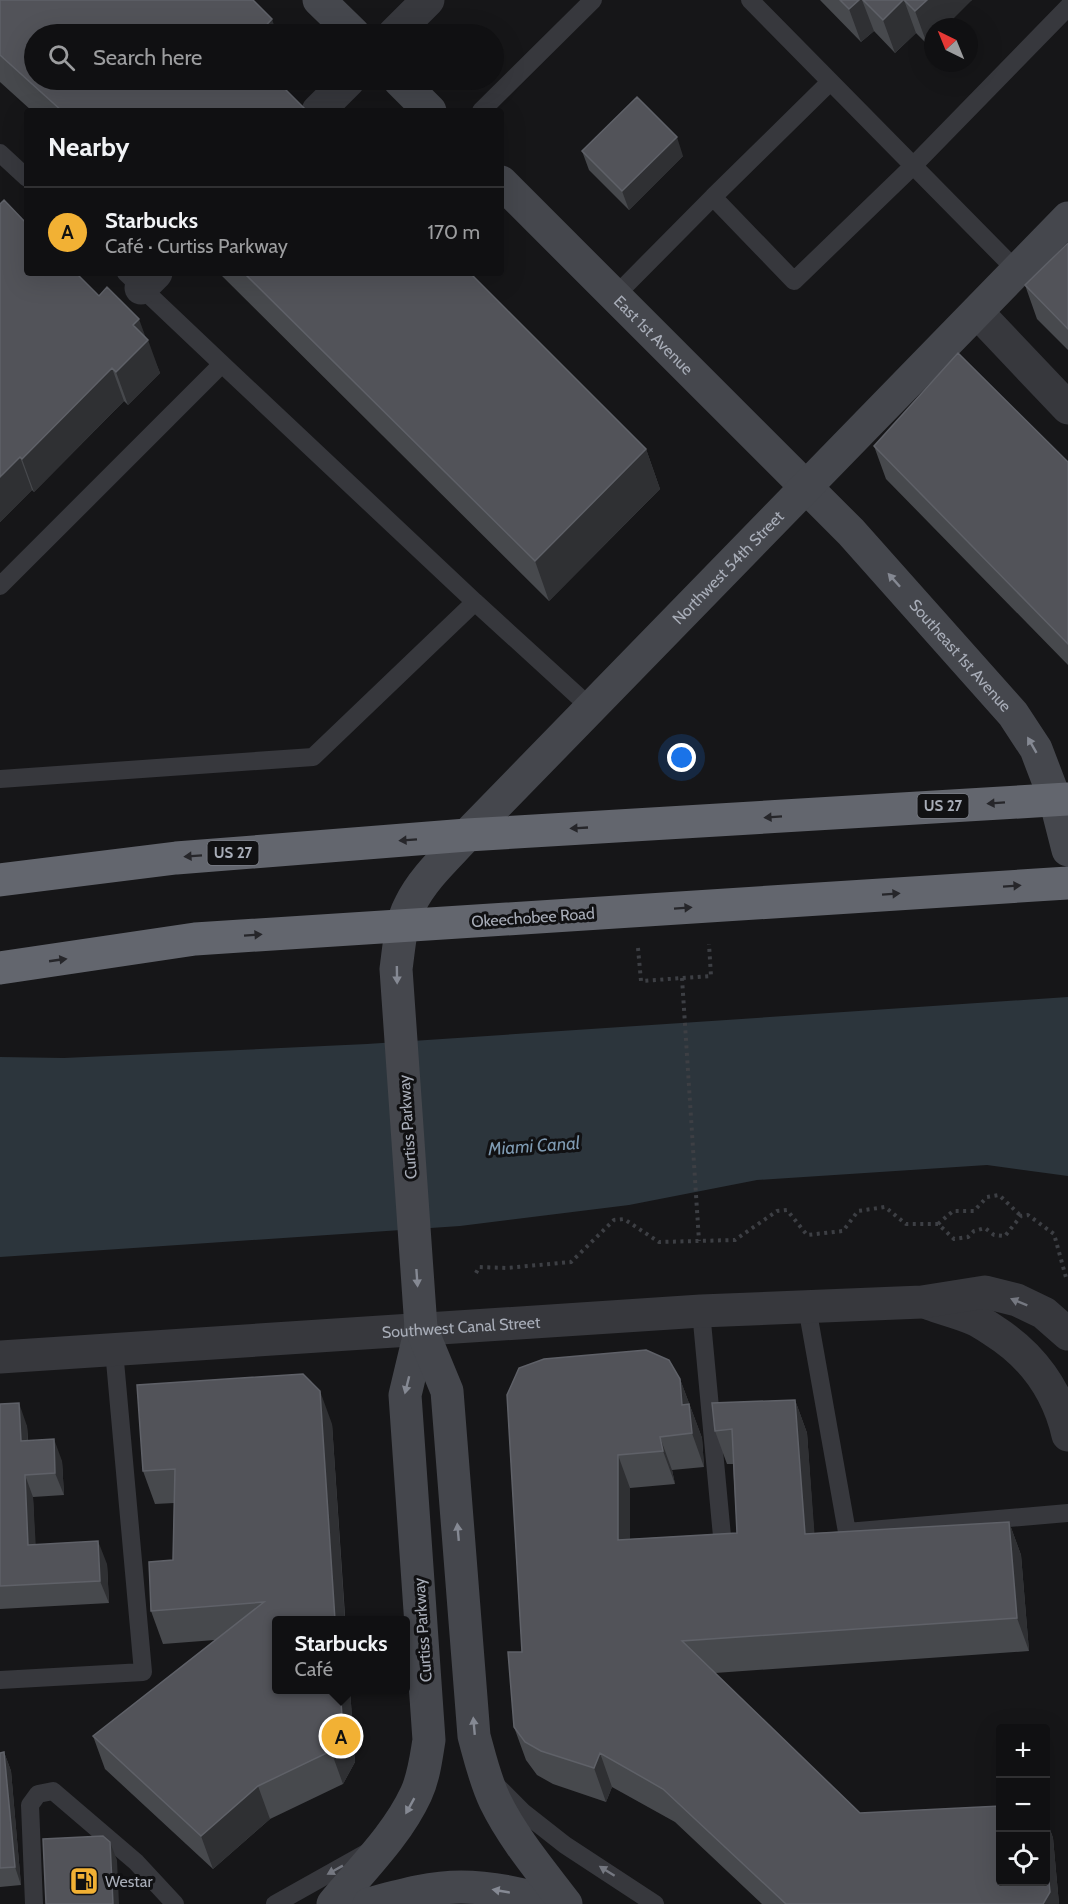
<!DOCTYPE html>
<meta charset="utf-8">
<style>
:root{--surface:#101012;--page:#19191b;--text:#f1f3f6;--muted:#9c9d9f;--line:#303032;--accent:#f2b134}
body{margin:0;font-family:Cabin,sans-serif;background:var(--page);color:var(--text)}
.controls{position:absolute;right:18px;bottom:18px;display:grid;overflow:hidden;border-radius:6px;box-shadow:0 6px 24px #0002}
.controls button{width:54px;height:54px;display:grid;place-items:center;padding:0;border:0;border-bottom:2px solid var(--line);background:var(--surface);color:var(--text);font:30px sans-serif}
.compass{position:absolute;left:924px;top:18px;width:54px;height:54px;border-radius:50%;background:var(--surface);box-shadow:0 6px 24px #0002;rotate:317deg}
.you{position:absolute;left:682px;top:758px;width:21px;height:21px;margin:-15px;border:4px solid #fff;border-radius:50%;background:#1a73e8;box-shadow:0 0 0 9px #1a73e833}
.badge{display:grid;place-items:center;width:39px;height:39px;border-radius:50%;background:var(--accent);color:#111;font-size:20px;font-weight:700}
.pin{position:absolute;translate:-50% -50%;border:3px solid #fff;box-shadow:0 2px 6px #0006}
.popup{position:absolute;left:272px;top:1616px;width:138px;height:78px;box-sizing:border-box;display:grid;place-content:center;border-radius:6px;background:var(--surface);filter:drop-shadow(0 2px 4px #0005);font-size:20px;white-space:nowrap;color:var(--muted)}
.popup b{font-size:22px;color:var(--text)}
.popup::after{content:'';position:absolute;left:50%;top:100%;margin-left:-12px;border:12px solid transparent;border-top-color:var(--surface)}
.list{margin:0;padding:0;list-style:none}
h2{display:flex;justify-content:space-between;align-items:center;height:78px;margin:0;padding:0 24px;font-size:26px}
h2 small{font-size:20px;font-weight:400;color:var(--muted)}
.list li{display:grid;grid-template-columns:39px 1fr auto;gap:18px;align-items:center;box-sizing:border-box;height:90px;padding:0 24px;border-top:2px solid var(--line)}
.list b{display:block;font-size:22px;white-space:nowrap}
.list p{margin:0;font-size:20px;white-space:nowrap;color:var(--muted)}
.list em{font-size:20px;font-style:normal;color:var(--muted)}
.icon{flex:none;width:33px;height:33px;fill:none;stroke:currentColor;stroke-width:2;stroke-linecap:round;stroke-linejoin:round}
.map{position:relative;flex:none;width:1068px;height:1904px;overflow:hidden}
.search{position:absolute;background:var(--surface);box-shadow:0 6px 24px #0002;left:24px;top:24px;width:480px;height:66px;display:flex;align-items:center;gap:15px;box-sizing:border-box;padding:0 21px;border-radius:33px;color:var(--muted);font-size:22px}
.panel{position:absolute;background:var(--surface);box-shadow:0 6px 24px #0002;left:24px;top:108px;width:480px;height:168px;border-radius:6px}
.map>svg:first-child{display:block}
.water{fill:#2c353c}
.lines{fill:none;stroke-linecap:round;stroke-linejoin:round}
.path{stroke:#3d3f44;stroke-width:4;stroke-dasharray:3 4.5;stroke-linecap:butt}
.lane{stroke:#37383d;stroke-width:18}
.street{stroke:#37383d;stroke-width:33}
.secondary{stroke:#45474d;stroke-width:33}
.highway{stroke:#63666e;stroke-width:33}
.wall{fill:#47494d}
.shaded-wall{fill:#2f3033}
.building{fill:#525359;stroke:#5f6168;stroke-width:1.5}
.oneway{fill:#858993}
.oneway2{fill:#26262a}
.oneway3{fill:#757881}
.labels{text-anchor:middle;stroke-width:6;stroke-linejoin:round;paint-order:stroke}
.shield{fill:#111113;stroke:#7b7e86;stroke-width:1.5}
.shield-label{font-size:15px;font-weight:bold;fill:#a8adb8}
.street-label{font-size:16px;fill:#a8adb8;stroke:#111113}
.poi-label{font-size:16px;fill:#a8adb8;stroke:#111113;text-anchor:start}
.water-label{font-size:18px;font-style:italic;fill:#7f9bb3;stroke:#111113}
</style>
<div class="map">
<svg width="1068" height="1904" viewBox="0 0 1068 1904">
<rect width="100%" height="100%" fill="#161618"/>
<path class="water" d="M1068 997V1176L987 1165 757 1180 629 1205 460 1226 0 1257V1057L64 1058 367 1044Z"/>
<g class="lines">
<path class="path" d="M638 948 641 981 711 976 709 944
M682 978 699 1241
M938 1224 953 1211H974L987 1197 999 1195 1021 1216
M476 1273 479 1267 506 1268 571 1262 614 1220 624 1219 659 1242 735 1240 777 1211 787 1210 807 1235 843 1231 858 1211 885 1207 906 1224H938L954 1239 968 1237 974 1231 985 1228 994 1235 1005 1236 1021 1216 1028 1215 1054 1234 1067 1281"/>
<path class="lane" d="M750 0 1017 271
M481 111 593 0
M0 153 27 178
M713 197 830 82
M126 273 222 364
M615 296 713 197 794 281 913 166 1068 7
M0 586 222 364 475 602 313 757 0 779
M475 602 591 708
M807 1307 847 1532 1068 1513
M701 1311 723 1547 713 1548
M0 1680 143 1672 114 1350
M498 1787 523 1812 565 1845 655 1904
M34 1904 30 1805 38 1794 53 1791 136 1862 175 1904
M275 1904 366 1853"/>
<g class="street">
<path d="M394 34 428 0"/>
<path d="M318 111 349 80"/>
<path d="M141 288 156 273"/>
<path d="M977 312 1068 408"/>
<path d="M930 1304C944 1309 960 1313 974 1319 981 1322 988 1327 994 1331 1032 1355 1058 1391 1068 1435"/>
<path id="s1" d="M0 1357 701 1311 922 1302 985 1292 1017 1300 1044 1313 1068 1334"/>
</g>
<g class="secondary">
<path d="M319 0 354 34"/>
<path d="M399 80 430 111"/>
<path id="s2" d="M501 182 851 532 1013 714 1036 749 1055 799 1068 850"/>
<path d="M333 1904C362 1869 397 1835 416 1794 424 1777 426 1758 429 1740L405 1395 421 1328"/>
<path d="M369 1904C399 1896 430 1887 461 1887 494 1887 526 1895 558 1904"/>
<path id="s3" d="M566 1904C541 1871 513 1838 495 1801 485 1780 480 1758 474 1736L447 1391 421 1328 396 969C399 948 400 924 410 905 423 878 447 857 467 835L1068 218"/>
</g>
<path class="highway" d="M0 880 176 858 467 835 1068 799
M0 968 195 939 1068 883"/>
</g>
<path class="wall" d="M0 0 34 34 307 111H32L0 82Z
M820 0H972L933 27V39L927 44 916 33 895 53 874 31 861 42Z
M582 151 683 156 629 210 589 170Z
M0 204 99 296 145 337 160 373 128 405 124 401 34 492 32 490 0 522Z
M1068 243V350L1037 319 1025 285Z
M219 273H470L646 449 660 489 549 601Z
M874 446 1068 462V665L886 479Z
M680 1379 702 1438 704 1467 672 1470 675 1484 630 1488V1539L737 1533 733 1464H727L715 1431 795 1400 807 1433 814 1533 1009 1522 1021 1555 1029 1651 715 1673 860 1813 1046 1881V1818L1053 1838 1059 1904H762L675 1822 612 1787 606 1802 553 1784 537 1775 526 1760 514 1727 522 1652 507 1395Z
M0 1404 27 1426 28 1440 62 1461 64 1495 33 1497 35 1545 107 1564 109 1603 0 1609Z
M332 1424 355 1762 343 1784 270 1819 213 1869 105 1769 93 1736 215 1640 163 1644 151 1611 173 1560 174 1503 155 1504 143 1471Z
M4 1752 11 1771 21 1885 0 1887V1753Z"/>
<path class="shaded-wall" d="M859 0H862L874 31 861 42 849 9Z
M903 0H904L916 33 895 53 883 20Z
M927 0H972L945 27H933V39L927 44 915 11Z
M272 19 277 34H258Z
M677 137 683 156 629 210 622 191Z
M139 319 147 341 148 340 160 373 128 405 116 372 133 325Z
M112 368 124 401 34 492 22 459Z
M646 449 660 489 549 601 535 561Z
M20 457 32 490 0 522V477Z
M680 1379 702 1438 704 1467 682 1405Z
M320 1391 332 1424 345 1620H335Z
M795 1400 807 1433 817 1567 805 1534Z
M19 1403 27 1426 29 1463 21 1441Z
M660 1437 672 1470 675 1484 663 1451Z
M54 1439 62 1461 64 1495 55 1473Z
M618 1455 630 1488V1573L618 1540Z
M25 1475 33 1497 37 1567 28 1545Z
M1009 1522 1021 1555 1029 1651 1017 1618Z
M98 1541 107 1564 109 1603 100 1581Z
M340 1689H350L355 1762 343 1784 331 1751Z
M4 1752 11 1771 21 1885 15 1867Z
M600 1753 612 1787 606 1802 594 1768Z
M258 1786 270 1819 213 1869 201 1836Z
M1046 1818 1053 1838 1059 1904H1043L1046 1852Z
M110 1842 117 1860 119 1904H113Z"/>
<path class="building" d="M0 0H253L272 19 258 34H34V80H276L307 111H62L0 55Z
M840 0H859L849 9Z
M863 0H903L883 20Z
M904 0H927L915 11Z
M637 97 677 137 622 191 582 151Z
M4 200 27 224V273H76L99 296 107 287 139 319 133 325 148 340 116 372 112 368 22 459 20 457 0 477V204Z
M1068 243V329L1025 285Z
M244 273H470L646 449 535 561Z
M958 353 1068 462V644L874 446Z
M646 1350 669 1360 680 1379 682 1405 689 1404 692 1433 660 1437 663 1451 618 1455V1540L737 1533 732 1429 715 1431 712 1403 795 1400 805 1534 1009 1522 1017 1618 682 1641 860 1813 1000 1806V1881H1046V1852L1050 1892 1043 1904H786L663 1789 600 1753 594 1768 541 1751 525 1742 514 1727 508 1652H522L507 1395 519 1368 544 1359Z
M303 1374 320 1391 335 1620H276V1689H340L343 1729 331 1751 258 1786 201 1836 93 1736 264 1602 151 1611 149 1562 173 1560 175 1469 143 1471 137 1385Z
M19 1403 21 1441 54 1439 55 1473 25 1475 28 1545 98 1541 100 1581 0 1586V1404Z
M4 1752 15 1867 0 1868V1753Z
M103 1836 110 1842 113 1904H46L43 1839Z"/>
<defs><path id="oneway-solid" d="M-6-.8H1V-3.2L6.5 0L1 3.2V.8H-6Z" transform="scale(1.5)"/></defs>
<g class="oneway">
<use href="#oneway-solid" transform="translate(894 580) rotate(-132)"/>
<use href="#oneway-solid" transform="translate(1032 745) rotate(-120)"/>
<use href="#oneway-solid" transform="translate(397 975) rotate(89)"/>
<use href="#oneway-solid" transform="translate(417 1278) rotate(86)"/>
<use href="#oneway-solid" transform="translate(407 1385) rotate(104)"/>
<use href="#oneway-solid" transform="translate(458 1532) rotate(-95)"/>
<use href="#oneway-solid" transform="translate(474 1726) rotate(-95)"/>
<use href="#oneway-solid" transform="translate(410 1806) rotate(119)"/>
<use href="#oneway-solid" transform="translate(501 1891) rotate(-170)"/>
</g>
<g class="oneway2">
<use href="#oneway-solid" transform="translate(996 803) rotate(176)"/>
<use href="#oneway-solid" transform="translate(773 817) rotate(176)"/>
<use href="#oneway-solid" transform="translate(579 828) rotate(177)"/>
<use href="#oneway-solid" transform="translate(408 840) rotate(176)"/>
<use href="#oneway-solid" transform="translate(193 856) rotate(176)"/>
<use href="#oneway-solid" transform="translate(1012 886) rotate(-4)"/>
<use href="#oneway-solid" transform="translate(891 894) rotate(-4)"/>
<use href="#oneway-solid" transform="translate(683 908) rotate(-4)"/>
<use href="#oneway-solid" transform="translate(253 935) rotate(-4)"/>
<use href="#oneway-solid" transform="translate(58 960) rotate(-8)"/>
</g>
<g class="oneway3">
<use href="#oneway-solid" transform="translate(1019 1302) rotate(-158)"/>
<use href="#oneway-solid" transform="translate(335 1870) rotate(151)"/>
<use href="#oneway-solid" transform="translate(607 1871) rotate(-148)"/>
</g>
<defs>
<g id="fuel-square" transform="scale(1.5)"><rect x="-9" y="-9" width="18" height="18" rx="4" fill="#f2b134" stroke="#111113"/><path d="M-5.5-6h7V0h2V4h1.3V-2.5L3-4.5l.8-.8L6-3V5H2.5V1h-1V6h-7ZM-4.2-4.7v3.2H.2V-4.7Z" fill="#111"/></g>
</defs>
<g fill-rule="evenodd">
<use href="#fuel-square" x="84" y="1881"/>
</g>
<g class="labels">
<g class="shield">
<rect x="917.5" y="794" width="51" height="24" rx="4.5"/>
<rect x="207.5" y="841" width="51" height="24" rx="4.5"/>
</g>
<g class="shield-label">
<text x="943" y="811">US 27</text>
<text x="233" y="858">US 27</text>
</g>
<g class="street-label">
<text dy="6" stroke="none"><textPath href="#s2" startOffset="216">East 1st Avenue</textPath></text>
<text dy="6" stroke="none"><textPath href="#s3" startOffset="1498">Northwest 54th Street</textPath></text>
<text dy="6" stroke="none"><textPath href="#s2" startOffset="660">Southeast 1st Avenue</textPath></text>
<text transform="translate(533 917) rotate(-4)" y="6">Okeechobee Road</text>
<text transform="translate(407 1127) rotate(-94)" y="6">Curtiss Parkway</text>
<text dy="6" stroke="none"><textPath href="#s1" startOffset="462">Southwest Canal Street</textPath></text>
<text transform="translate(422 1630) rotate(-94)" y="6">Curtiss Parkway</text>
</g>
<g class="poi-label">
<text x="105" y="1887">Westar</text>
</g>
<g class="water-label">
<text transform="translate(534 1146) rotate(-4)" y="6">Miami Canal</text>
</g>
</g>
</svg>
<div class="controls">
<button>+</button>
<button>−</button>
<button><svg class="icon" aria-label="locate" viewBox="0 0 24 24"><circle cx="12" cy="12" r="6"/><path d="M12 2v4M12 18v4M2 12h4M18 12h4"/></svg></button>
</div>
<svg class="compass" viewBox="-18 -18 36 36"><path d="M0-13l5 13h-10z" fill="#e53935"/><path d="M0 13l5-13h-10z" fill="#9c9d9f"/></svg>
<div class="you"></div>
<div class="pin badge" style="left:341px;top:1736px">A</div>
<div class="popup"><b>Starbucks</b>Café</div>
<div class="search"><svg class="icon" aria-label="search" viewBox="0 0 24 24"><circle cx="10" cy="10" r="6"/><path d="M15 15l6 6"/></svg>Search here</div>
<section class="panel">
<h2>Nearby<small></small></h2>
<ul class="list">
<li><span class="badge">A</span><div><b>Starbucks</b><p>Café · Curtiss Parkway</p></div><em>170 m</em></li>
</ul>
</section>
</div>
